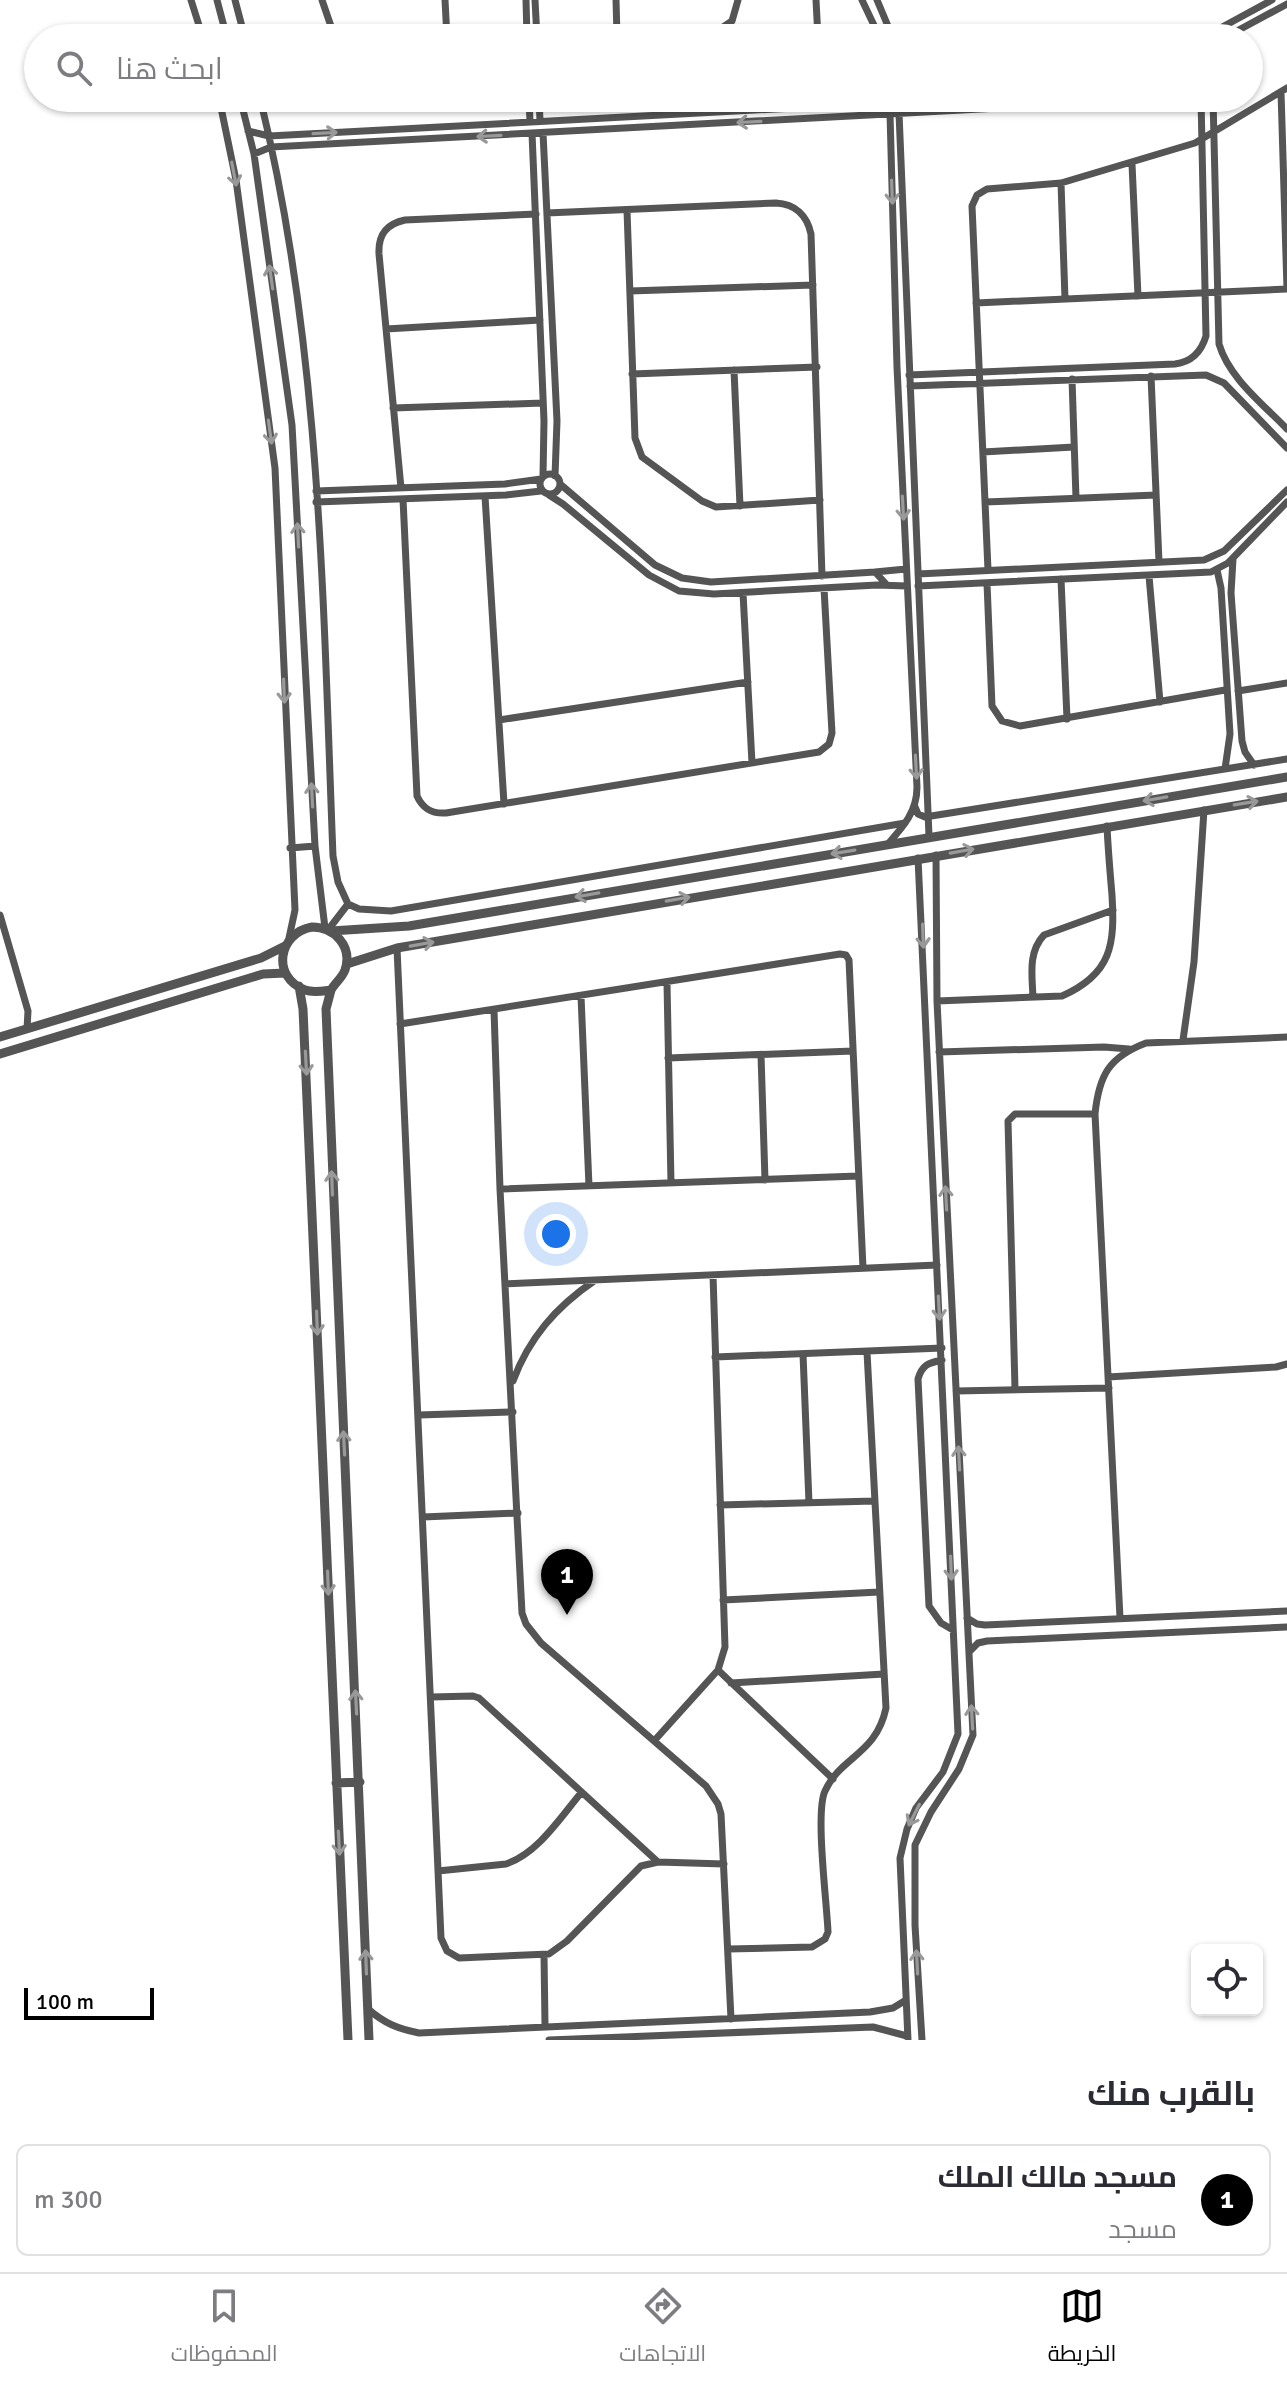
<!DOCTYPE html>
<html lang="ar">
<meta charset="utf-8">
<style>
:root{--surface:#fff;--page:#f7f7f7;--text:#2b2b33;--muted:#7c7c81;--line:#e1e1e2;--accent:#000}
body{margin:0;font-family:Signika,Cairo,sans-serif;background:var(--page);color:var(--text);direction:rtl}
.controls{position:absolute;right:24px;bottom:24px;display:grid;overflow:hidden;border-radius:12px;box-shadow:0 2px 6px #0004}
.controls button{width:72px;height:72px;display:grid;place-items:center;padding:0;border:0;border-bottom:2px solid var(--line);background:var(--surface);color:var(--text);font:40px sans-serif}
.scale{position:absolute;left:24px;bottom:20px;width:130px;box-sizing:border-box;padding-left:8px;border:4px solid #000;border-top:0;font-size:22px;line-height:28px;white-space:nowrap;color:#000;-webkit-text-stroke:6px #fff;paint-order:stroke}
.you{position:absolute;left:556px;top:1234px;width:28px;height:28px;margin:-20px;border:6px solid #fff;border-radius:50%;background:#1a73e8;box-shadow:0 0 0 12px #1a73e833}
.badge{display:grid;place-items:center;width:52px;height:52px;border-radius:50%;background:var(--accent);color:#fff;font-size:26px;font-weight:700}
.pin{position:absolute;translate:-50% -66px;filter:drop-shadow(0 2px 4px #0008)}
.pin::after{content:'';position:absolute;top:42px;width:28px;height:24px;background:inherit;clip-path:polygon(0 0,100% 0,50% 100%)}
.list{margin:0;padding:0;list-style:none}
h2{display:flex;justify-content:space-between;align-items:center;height:104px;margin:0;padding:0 32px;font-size:34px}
h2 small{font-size:26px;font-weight:400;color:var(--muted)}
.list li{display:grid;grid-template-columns:52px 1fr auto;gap:24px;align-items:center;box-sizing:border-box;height:112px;margin:0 16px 16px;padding:0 16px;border:2px solid var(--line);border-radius:12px}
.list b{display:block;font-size:30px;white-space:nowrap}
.list p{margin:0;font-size:26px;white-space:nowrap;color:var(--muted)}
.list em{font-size:26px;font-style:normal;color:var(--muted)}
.icon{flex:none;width:44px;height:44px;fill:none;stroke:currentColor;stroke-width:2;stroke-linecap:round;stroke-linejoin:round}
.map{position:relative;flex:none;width:1287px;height:2040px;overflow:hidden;direction:ltr}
.search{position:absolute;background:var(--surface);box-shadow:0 2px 6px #0004;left:24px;right:24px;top:24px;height:88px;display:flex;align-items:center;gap:20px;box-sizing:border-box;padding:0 28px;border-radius:44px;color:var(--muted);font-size:30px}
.sheet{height:232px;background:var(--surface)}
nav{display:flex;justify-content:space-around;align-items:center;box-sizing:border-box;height:112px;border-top:2px solid var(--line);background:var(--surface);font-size:22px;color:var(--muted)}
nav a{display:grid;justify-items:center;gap:4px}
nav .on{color:var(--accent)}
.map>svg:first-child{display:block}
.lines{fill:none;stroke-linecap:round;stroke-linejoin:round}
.minor{stroke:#555;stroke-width:7}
.tertiary{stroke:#555;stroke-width:9}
.oneway{stroke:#999}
</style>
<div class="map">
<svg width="1287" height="2040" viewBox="0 0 1287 2040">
<rect width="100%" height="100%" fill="#fff"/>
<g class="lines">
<path class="minor" d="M191 0 203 38
M217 0 227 38
M235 0 245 38
M322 0 335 38
M445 0 447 38
M526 0 527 38
M535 0 537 38
M616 0 617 36
M816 0 818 38
M862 0 880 38
M877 0 893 38
M575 38 716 32 732 21 738 0
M1202 38 1272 0
M1224 38 1287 4
M1281 92 1287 289
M219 98 236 180 275 468 295 910 289 938
M240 98 254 154 292 425 315 846 325 928
M260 98C321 345 323 603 333 856L338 882 348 904 359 909 391 911 905 823
M529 98 530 122
M539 98 540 121
M1213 98 1219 344C1229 378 1263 404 1287 429
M899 113 929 836
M248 131 269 136 981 98
M532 133 544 421 543 476
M543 133 557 421 555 476
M254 154 271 147 1074 104 1106 98
M1132 164 1138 296
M1061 183 1065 299
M627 210 635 438 642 457 702 501 716 507 820 500
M547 213 776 203C795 204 807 215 811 234L822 576
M630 291 813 285
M976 303 1287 289
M386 329 540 320
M734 370 740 506
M632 374 817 367
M909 375 1175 364C1191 362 1201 353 1206 336L1201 98
M1151 376 1159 562
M1072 379 1076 498
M910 386 1206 375 1224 383 1287 448
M393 408 543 403
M983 452 1074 447
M540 484a10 10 0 1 1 20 0a10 10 0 1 1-20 0Z
M560 484 655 565 682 578 711 582 875 572 887 585
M401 488 379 254C378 235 386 224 405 220L536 214
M316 491 505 484 541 479
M549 495 563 504 649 575 679 591 714 594 877 585 907 586
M485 496 504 804
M403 499 417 796C423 809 432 814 446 813L819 752 829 744 832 733 824 588
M316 502 506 495 541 491
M985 502 1156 495
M1233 559 1231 593 1242 741 1245 752 1254 765
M988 570 972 206 977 195 987 189 1061 183 1195 143 1287 88
M1217 570 1221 588 1230 734 1225 769
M875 572 906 569
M918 574 1204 560 1224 551 1287 490
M1149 576 1160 702
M1061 579 1067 719
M987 583 992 706 1002 721 1020 726 1225 690
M918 586 1211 572 1228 563 1287 502
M743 593 752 763
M1238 691 1287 683
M499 720 748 682
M915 807 918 814 925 817 1287 759
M887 845C903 827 917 812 917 787L897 367 890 114
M290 848 315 846
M0 915 28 1011 27 1029
M328 930 348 904
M397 948 441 1938 447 1951 459 1958 549 1954 567 1941 641 1866 658 1862 724 1864
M667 983 671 1183
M581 996 589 1186
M1033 997C1032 975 1028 952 1044 935L1113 910
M937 1001 1062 996C1112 974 1115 944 1112 895 1110 872 1108 849 1107 826
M494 1010 500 1189 522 1613 526 1624 541 1643 706 1786 718 1804 721 1814 731 2019
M400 1024 840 954 846 955 849 960 863 1268
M1183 1040 1194 962 1204 810
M939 1052 1104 1047 1129 1049
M761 1055 765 1180
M668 1058 853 1051
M500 1189 858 1176
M505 1284 937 1265
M803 1354 809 1503
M715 1357 942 1348
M942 1360C928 1363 922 1365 918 1379L929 1606 941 1623 953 1630
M1108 1377 1276 1367 1287 1364
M513 1381C529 1338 556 1307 594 1281
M1015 1389 1008 1121 1015 1114H1095
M956 1391 1109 1388
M419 1415 513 1412
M720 1505 874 1501
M423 1517 518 1513
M723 1600 879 1592
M967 1618 977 1624 985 1625 1287 1611
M1120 1618 1095 1114C1099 1075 1109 1057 1146 1043L1287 1037
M969 1652 978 1643 987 1641 1287 1627
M718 1670 833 1779
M731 1683 884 1674
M431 1697 473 1696 479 1698 658 1862
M654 1741 718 1670 725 1647 713 1275
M438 1871 506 1864C538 1853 560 1818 581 1793
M728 1949 812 1947 825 1939 828 1932C827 1904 815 1812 825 1791 841 1756 876 1755 886 1708L867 1352
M544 1955 545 2025
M368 2009C384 2023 398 2029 419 2033L870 2012 893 2008 906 2000
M549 2040 873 2027 907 2036
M908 2040 900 1858 907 1829 916 1808 943 1772 958 1734 918 858
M922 2040 915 1925V1845L931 1812 959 1769 973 1735 937 1001 936 855"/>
<path class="tertiary" d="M312 927C334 927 353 946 345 970 342 978 335 983 331 990 323 991 313 993 305 990 271 977 278 933 312 927Z
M331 931 409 926 1287 777
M347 964 397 948 1287 797
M299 986 303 1009 348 2040
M331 990 326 1009 369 2040
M0 1037 261 958 285 946
M0 1054 263 974 285 973
M336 1783 360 1782"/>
</g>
<defs><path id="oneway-shaft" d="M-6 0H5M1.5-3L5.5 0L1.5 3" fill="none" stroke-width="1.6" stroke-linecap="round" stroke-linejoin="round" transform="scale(2)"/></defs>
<g class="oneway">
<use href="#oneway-shaft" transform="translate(749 122) rotate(177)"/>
<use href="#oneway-shaft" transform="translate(325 133) rotate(-3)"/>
<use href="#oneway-shaft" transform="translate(489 136) rotate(177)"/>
<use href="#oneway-shaft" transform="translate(234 174) rotate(79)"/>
<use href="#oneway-shaft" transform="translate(892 192) rotate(88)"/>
<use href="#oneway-shaft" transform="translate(271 277) rotate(-98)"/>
<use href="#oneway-shaft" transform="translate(270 432) rotate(82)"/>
<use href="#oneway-shaft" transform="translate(903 508) rotate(87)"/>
<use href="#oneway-shaft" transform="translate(298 535) rotate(-93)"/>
<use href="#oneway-shaft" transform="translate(284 691) rotate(88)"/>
<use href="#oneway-shaft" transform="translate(916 767) rotate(87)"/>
<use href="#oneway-shaft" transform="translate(312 795) rotate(-93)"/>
<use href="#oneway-shaft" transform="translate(1155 799) rotate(170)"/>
<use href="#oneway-shaft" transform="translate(1246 803) rotate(-9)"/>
<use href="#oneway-shaft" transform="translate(962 851) rotate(-10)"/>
<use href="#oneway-shaft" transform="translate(843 852) rotate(171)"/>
<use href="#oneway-shaft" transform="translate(587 895) rotate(170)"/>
<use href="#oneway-shaft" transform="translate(678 899) rotate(-10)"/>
<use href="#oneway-shaft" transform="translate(923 936) rotate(88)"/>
<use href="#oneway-shaft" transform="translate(422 944) rotate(-10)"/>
<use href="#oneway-shaft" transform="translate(306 1063) rotate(87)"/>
<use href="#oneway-shaft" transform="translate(332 1183) rotate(-92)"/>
<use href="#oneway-shaft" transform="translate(946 1198) rotate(-93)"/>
<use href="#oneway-shaft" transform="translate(939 1308) rotate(87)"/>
<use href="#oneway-shaft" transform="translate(317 1323) rotate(88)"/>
<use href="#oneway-shaft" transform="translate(344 1443) rotate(-93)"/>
<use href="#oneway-shaft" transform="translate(959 1458) rotate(-93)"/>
<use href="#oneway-shaft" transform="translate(951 1568) rotate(88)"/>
<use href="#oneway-shaft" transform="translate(328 1583) rotate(88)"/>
<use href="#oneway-shaft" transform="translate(356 1702) rotate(-93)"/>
<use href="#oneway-shaft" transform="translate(972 1717) rotate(-93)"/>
<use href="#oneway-shaft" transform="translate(914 1815) rotate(117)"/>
<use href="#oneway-shaft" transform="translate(339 1843) rotate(87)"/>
<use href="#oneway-shaft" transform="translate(366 1962) rotate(-92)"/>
<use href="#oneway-shaft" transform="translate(917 1962) rotate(-93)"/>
</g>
</svg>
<div class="controls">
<button><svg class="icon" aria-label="locate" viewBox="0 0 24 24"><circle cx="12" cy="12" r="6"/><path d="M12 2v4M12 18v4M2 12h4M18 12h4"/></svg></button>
</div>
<div class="scale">100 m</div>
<div class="you"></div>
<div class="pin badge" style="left:567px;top:1615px">1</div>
<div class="search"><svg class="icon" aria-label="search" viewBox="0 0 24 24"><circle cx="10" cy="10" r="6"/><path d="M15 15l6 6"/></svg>ابحث هنا</div>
</div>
<section class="sheet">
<h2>بالقرب منك<small></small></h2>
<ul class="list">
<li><span class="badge">1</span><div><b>مسجد مالك الملك</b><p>مسجد</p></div><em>300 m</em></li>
</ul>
</section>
<nav>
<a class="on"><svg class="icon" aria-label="map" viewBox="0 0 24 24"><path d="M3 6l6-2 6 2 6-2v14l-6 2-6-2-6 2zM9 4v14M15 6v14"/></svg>الخريطة</a>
<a><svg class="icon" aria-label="directions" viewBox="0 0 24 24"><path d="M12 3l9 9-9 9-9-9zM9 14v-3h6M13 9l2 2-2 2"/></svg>الاتجاهات</a>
<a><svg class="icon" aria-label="saved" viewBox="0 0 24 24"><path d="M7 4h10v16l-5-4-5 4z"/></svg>المحفوظات</a>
</nav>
